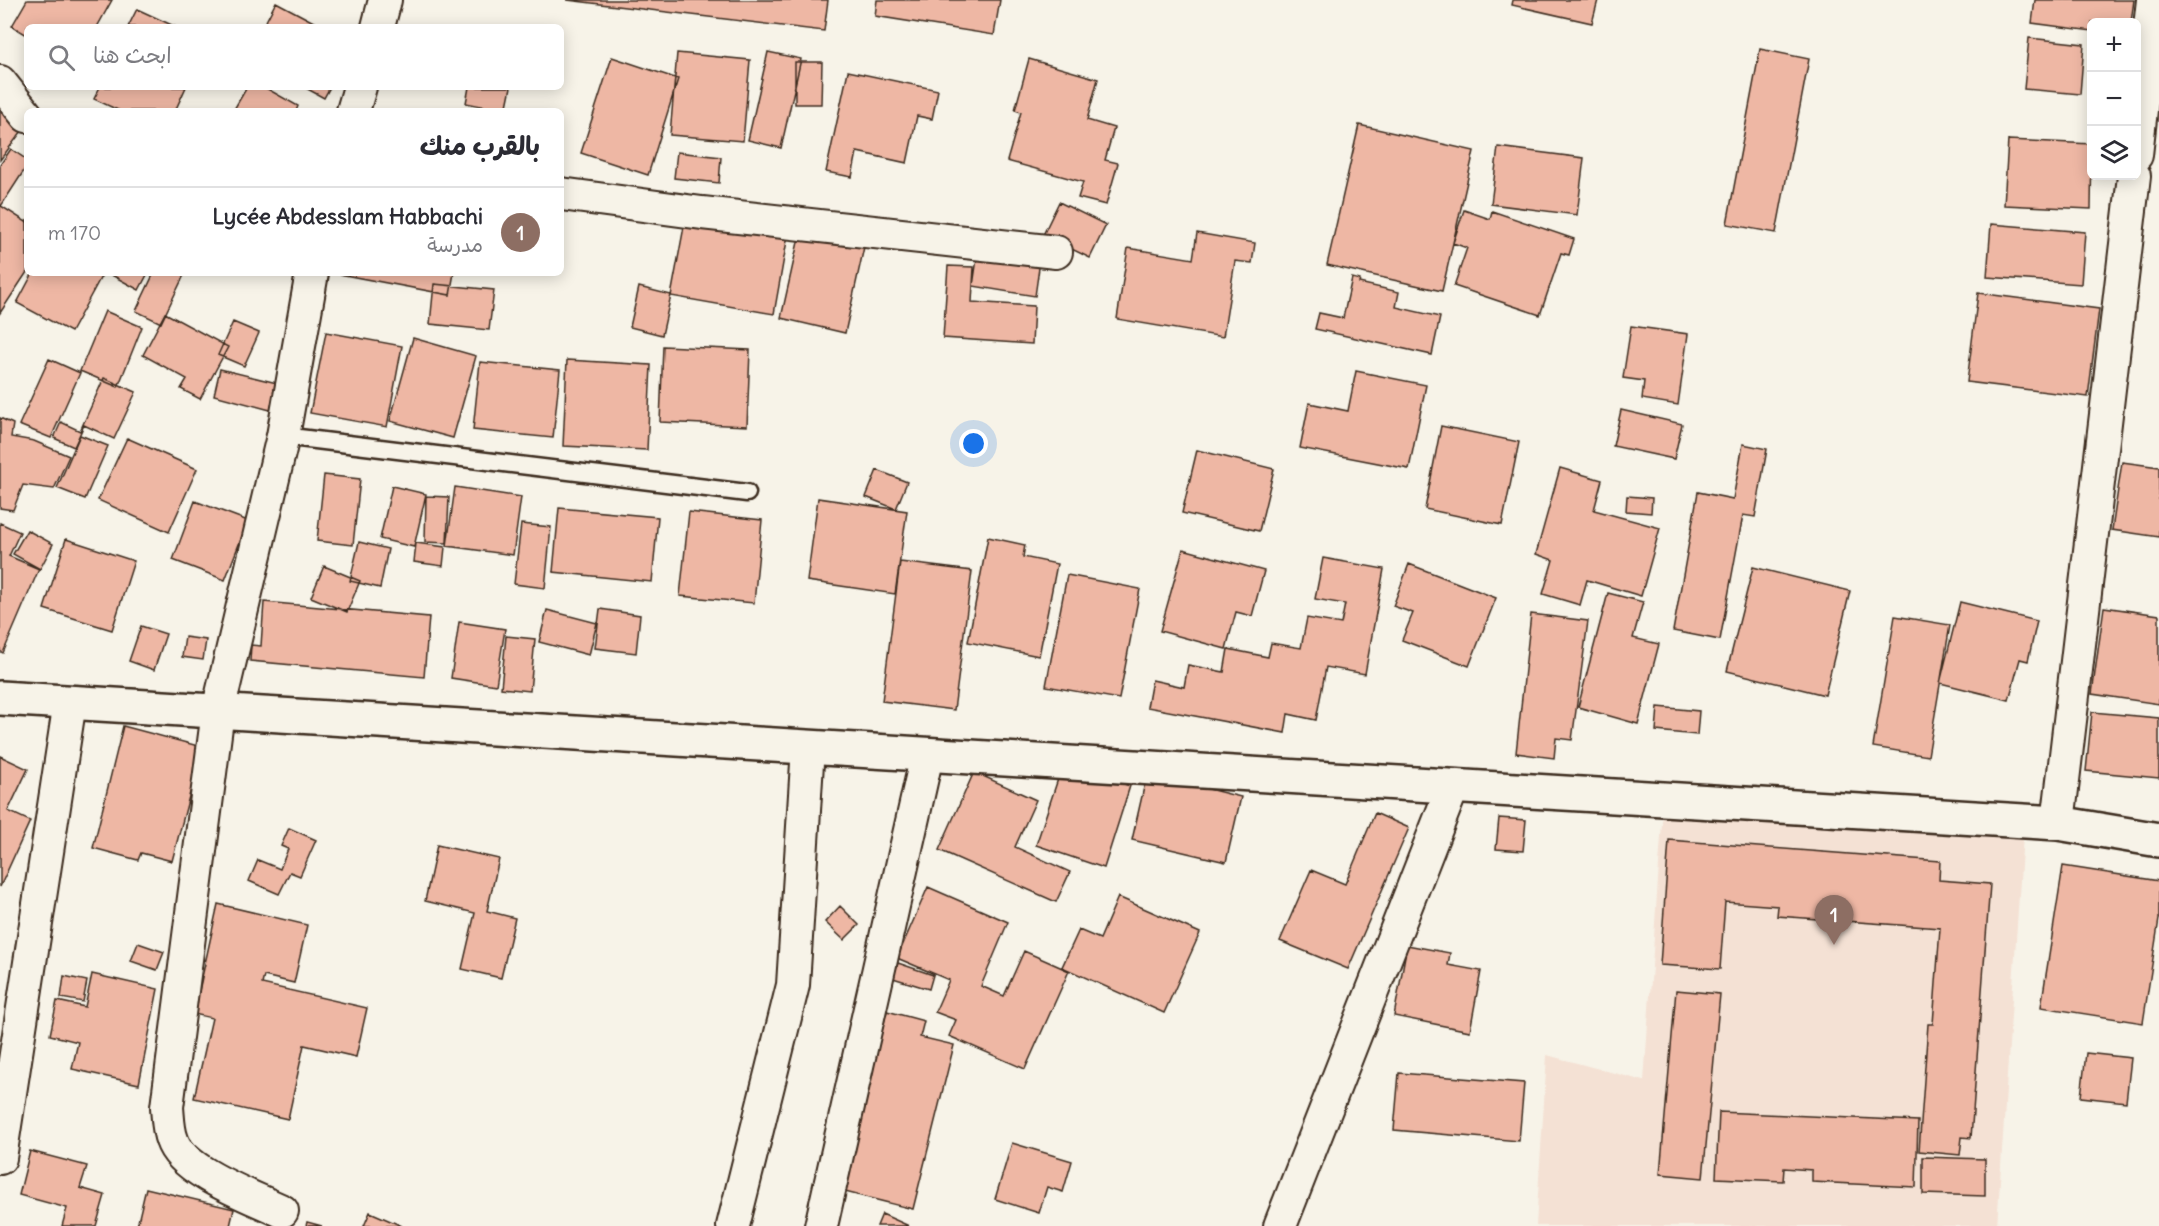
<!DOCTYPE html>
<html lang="ar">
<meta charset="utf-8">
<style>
:root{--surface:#fff;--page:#f7f7f7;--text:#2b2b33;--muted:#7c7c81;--line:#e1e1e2;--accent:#3b2a1e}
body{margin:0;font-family:Delius,"Playpen Sans Arabic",sans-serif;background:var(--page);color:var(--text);direction:rtl}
.controls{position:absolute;right:18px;top:18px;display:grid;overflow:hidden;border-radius:9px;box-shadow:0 3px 15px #0003}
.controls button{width:54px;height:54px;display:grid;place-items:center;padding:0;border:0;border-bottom:2px solid var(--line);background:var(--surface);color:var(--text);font:30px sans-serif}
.you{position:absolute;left:974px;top:444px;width:21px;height:21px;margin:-15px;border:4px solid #fff;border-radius:50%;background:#1a73e8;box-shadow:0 0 0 9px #1a73e833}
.badge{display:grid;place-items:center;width:39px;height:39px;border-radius:50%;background:var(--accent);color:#fff;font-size:20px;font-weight:700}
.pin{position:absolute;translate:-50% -50px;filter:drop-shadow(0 2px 3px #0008)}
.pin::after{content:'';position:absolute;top:32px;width:21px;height:18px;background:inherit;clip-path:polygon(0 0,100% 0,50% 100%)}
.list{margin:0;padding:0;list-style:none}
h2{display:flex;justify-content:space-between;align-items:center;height:78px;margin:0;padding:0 24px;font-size:26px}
h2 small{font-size:20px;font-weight:400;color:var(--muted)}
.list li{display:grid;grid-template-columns:39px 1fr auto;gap:18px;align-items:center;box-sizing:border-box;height:90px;padding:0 24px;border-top:2px solid var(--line)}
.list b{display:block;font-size:22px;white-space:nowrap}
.list p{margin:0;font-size:20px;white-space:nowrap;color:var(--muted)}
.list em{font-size:20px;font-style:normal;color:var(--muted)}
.icon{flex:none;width:33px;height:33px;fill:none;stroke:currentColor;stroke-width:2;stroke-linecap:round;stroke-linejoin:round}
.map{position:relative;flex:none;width:2159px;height:1226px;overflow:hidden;direction:ltr}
.search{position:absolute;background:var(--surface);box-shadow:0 3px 15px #0003;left:24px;top:24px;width:540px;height:66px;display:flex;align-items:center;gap:15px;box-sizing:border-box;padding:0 21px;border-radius:9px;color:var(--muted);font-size:22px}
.panel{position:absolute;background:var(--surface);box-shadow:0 3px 15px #0003;left:24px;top:108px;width:540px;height:168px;border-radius:9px;direction:rtl}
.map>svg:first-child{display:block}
.built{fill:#f4e1d4}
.building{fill:#eeb7a4;stroke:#3b2a1e;stroke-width:1.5}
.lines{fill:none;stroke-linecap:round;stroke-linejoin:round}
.lane-casing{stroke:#3b2a1e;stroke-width:21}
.street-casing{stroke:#3b2a1e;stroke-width:36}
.secondary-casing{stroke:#3b2a1e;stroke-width:38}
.lane{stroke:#f7f3e8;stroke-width:16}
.street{stroke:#f7f3e8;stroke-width:32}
.secondary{stroke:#f7f3e8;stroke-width:33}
</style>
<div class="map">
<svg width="2159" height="1226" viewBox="0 0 2159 1226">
<rect width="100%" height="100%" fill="#f7f3e8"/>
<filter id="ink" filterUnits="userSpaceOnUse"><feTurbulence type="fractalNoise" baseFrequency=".0167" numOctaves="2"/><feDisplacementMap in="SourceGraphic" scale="12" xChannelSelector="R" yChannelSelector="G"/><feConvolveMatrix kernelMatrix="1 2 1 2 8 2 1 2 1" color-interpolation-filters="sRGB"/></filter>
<g filter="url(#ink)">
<path class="built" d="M1663 808 2023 835 1997 1226H1536L1547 1055 1644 1081Z"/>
<path class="building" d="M27 0H112L97 27H27V35L12 26Z
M567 0H828L824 31Z
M877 0H1000L994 35 875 16Z
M1513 0H1598L1592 23 1512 5Z
M2035 0H2134L2131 22H2092V31L2032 23Z
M276 2 323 27H263Z
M137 9 176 27H128Z
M2029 38 2084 44 2080 94 2024 89Z
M1760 49 1809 59 1776 233 1727 224Z
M768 52 801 59 781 148 748 140Z
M677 53 750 60 743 141 670 135Z
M612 57 678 79 648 175 581 153Z
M1029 59 1098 79 1087 120 1114 128 1105 160 1118 163 1106 205 1078 198 1083 182 1007 161 1021 112 1015 110Z
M795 62H822L821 104H795Z
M848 71 938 90 932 119 917 116 907 163 857 152 852 177 826 172Z
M100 87H186L175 111H120L94 99Z
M247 87H264L298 106 296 111H233Z
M304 87H330L324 98Z
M469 87H511L506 111 466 103Z
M0 108 25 127 0 160Z
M1359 125 1474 151 1442 291 1327 265Z
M2008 140 2092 144 2091 209 2004 205Z
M1498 147 1584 158 1577 215 1491 204Z
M11 149 27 160V166L1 206 26 222 27 220V272L0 313V165Z
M677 152 721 157 719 183 674 178Z
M1059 202 1106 225 1090 258 1043 235Z
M1464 210 1490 219 1492 211 1574 239 1569 255 1561 253 1540 315 1454 286 1467 248 1453 243Z
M686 216 788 235 774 314 671 296Z
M1991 224 2085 232 2081 284 1987 277Z
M800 233 864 247 845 333 781 318Z
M1197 233 1255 243 1252 263 1235 261 1223 337 1117 319 1128 248 1193 259Z
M978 252 1040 261 1035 296 973 286Z
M948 266 974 267 972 302 1034 306 1032 344 943 338Z
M33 273H103L71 332 17 303Z
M108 273H148L139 290Z
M154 273H185L161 323 136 311Z
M334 273H454L450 295Z
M1352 278 1360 280 1359 283 1399 292 1396 307 1440 317 1432 355 1315 329 1319 313 1343 318Z
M434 284 494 290 489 330 430 324Z
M639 287 671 295 662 335 630 327Z
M1978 293 2099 309 2088 397 1967 382Z
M105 311 142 327 118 387 80 371Z
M165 313 228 347 200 399 181 389 187 379 143 355Z
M233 322 259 333 244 366 218 355Z
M1631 326 1688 334 1678 405 1642 399 1644 381 1623 378Z
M326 332 402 346 387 427 310 413Z
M413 338 476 356 453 438 390 421Z
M663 346 750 350 747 426 660 422Z
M49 359 80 373 51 438 19 425Z
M567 360 651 365 647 450 563 446Z
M480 362 560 370 553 438 473 430Z
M220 369 281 384 274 411 214 395Z
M1356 371 1426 385 1409 469 1300 448 1309 403 1348 411Z
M104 378 136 392 114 439 84 425 74 447 54 438 61 422 80 431Z
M1621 410 1682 424 1674 459 1613 446Z
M0 418 13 424 11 437 34 441 69 456 54 489 23 485 13 510 0 508Z
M1441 426 1519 442 1502 525 1425 509Z
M80 435 108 446 85 499 57 488Z
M127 438 197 469 169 532 98 500Z
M1743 444 1767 449 1755 517 1743 515 1720 640 1673 631 1698 492 1733 499Z
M1197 450 1274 469 1259 531 1182 513Z
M2122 462 2159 467V537L2112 530Z
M1560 468 1602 480 1594 510 1660 528 1641 596 1587 580 1580 605 1543 594 1553 560 1536 554Z
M877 470 907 482 896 509 866 497Z
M324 475 360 479 353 545 317 541Z
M392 486 426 494 414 547 380 539Z
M455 487 521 497 513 555 447 546Z
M426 496 449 497 447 543 425 542Z
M1627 496 1652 498 1651 513 1626 511Z
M818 498 907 511 895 594 807 581Z
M195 501 248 521 225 580 173 560Z
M559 508 658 517 652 582 553 572Z
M689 512 762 520 754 603 680 596Z
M0 523 20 532 9 556 39 569 3 653 0 651Z
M521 524 551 527 545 588 514 584Z
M27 530 53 544 40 569 13 554Z
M988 537 1025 545 1023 557 1057 564 1039 656 968 642Z
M66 539 134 561 112 630 44 609Z
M359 542 388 549 380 588 350 581Z
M416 543 445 547 443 566 414 562Z
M1183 549 1264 571 1252 616 1236 612 1226 649 1160 631Z
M1323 558 1384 569 1365 674 1326 667 1316 720 1288 714 1285 733 1147 707 1152 680 1184 687 1188 665 1224 672 1228 649 1268 657 1271 643 1301 648 1307 618 1341 624 1345 604 1315 599Z
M900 562 972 571 954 710 882 701Z
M1409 564 1496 598 1469 666 1402 640 1413 613 1393 606Z
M324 566 360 581 347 612 311 597Z
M1753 567 1850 591 1825 695 1727 671Z
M1067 575 1140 589 1119 699 1046 686Z
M1608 593 1643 602 1633 638 1659 644 1638 724 1578 707Z
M264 602 429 617 424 677 250 661 251 645 261 646Z
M1960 602 2037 621 2028 661 2020 659 2009 700 1940 683Z
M2104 607 2159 615V704L2092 694Z
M600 609 640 615 636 653 595 648Z
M547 610 597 623 589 655 539 642Z
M1531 614 1588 621 1572 740 1556 738 1554 758 1516 753Z
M1895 616 1950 625 1928 756 1873 747Z
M459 622 505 629 496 685 451 678Z
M141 626 166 634 154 670 129 661Z
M506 636 535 639 530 691 501 688Z
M185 637 206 640 203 660 182 657Z
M1658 707 1699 711 1697 735 1656 731Z
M2092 712 2159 718V778L2086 771Z
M123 726 202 747 172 861 141 853 138 860 93 848Z
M0 756 28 769 8 811 30 821 0 887Z
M1063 764 1130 786 1104 868 1036 845Z
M974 772 1036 800 1015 847 1070 872 1056 902 939 850Z
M1147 774 1241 797 1226 862 1132 840Z
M1375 813 1409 828 1348 969 1280 941 1311 870 1345 884Z
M1499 818 1526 820 1523 851 1496 849Z
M289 828 316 840 300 876 290 872 279 894 249 881 258 860 280 869 288 849 281 846Z
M1669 840 1940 861 1939 880 1990 884 1971 1138 1962 1137 1960 1155 1919 1151 1928 1024H1933L1940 928 1777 916 1778 906 1725 902 1720 969 1660 965Z
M437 845 499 859 487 911 515 918 501 978 462 969 475 913 425 901Z
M2063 866 2159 881V919L2143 1023 2041 1007Z
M928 887 1008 922 981 986 1004 996 1024 951 1069 971 1025 1069 949 1036 956 1020 935 1012 949 980 897 958Z
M1118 897 1200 933 1164 1013 1062 967 1079 930 1100 939Z
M218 904 307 925 294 983 264 976 262 984 367 1008 356 1057 304 1045 288 1119 194 1098 212 1018 194 1014Z
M840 906 859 925 844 940 825 922Z
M138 943 164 952 157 970 131 961Z
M1407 945 1450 953 1448 965 1481 971 1470 1031 1394 1016Z
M898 963 933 975 929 989 893 978Z
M92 974 158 989 139 1084 72 1069 78 1042 50 1035 57 1001 85 1007Z
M64 976 87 981 83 1002 61 998Z
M1676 990 1720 994 1703 1178 1660 1174Z
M887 1011 924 1021 920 1037 954 1045 913 1209 841 1191Z
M2086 1053 2131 1058 2126 1102 2081 1097Z
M1399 1073 1524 1083 1519 1141 1394 1130Z
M1719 1112 1918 1121 1916 1187 1812 1182V1170L1784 1168 1783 1181 1716 1178Z
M1012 1143 1072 1161 1063 1192 1047 1187 1039 1213 995 1199Z
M30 1151 87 1166 80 1188 105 1195 96 1226H62L67 1208 19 1195Z
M1923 1157 1985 1159V1196L1923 1194Z
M146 1188 234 1209 230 1226H137Z
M370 1212 402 1226H364Z
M882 1214 909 1226H877Z
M307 1222 322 1226H306Z"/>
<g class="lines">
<g class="lane-casing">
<path id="lane" d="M283 436 747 493"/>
</g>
<g class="street-casing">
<path id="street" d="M378 27 385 0
M0 82 27 116
M353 111 360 87
M2136 155 2153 0
M561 194 702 213 1056 252
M2058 823 2134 176
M0 1158 70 702
M282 1211C253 1197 182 1172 172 1140 168 1130 168 1118 167 1107L218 711 283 436 312 273
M733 1226 793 985 808 747
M821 1226 927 755
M1280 1226 1453 786"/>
</g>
<g class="secondary-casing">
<path id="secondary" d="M0 698 2058 823 2159 840"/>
</g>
<use href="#lane" class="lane"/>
<use href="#street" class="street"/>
<use href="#secondary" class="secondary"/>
</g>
</g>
</svg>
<div class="controls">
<button>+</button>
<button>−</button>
<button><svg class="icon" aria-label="layers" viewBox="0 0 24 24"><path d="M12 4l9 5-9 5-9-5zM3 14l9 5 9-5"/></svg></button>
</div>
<div class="you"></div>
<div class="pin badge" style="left:1834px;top:945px;background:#8d6e63">1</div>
<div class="search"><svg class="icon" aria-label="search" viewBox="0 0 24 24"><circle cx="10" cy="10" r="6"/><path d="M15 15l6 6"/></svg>ابحث هنا</div>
<section class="panel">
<h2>بالقرب منك<small></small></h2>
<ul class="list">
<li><span class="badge" style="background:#8d6e63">1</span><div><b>Lycée Abdesslam Habbachi</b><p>مدرسة</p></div><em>170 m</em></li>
</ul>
</section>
</div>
